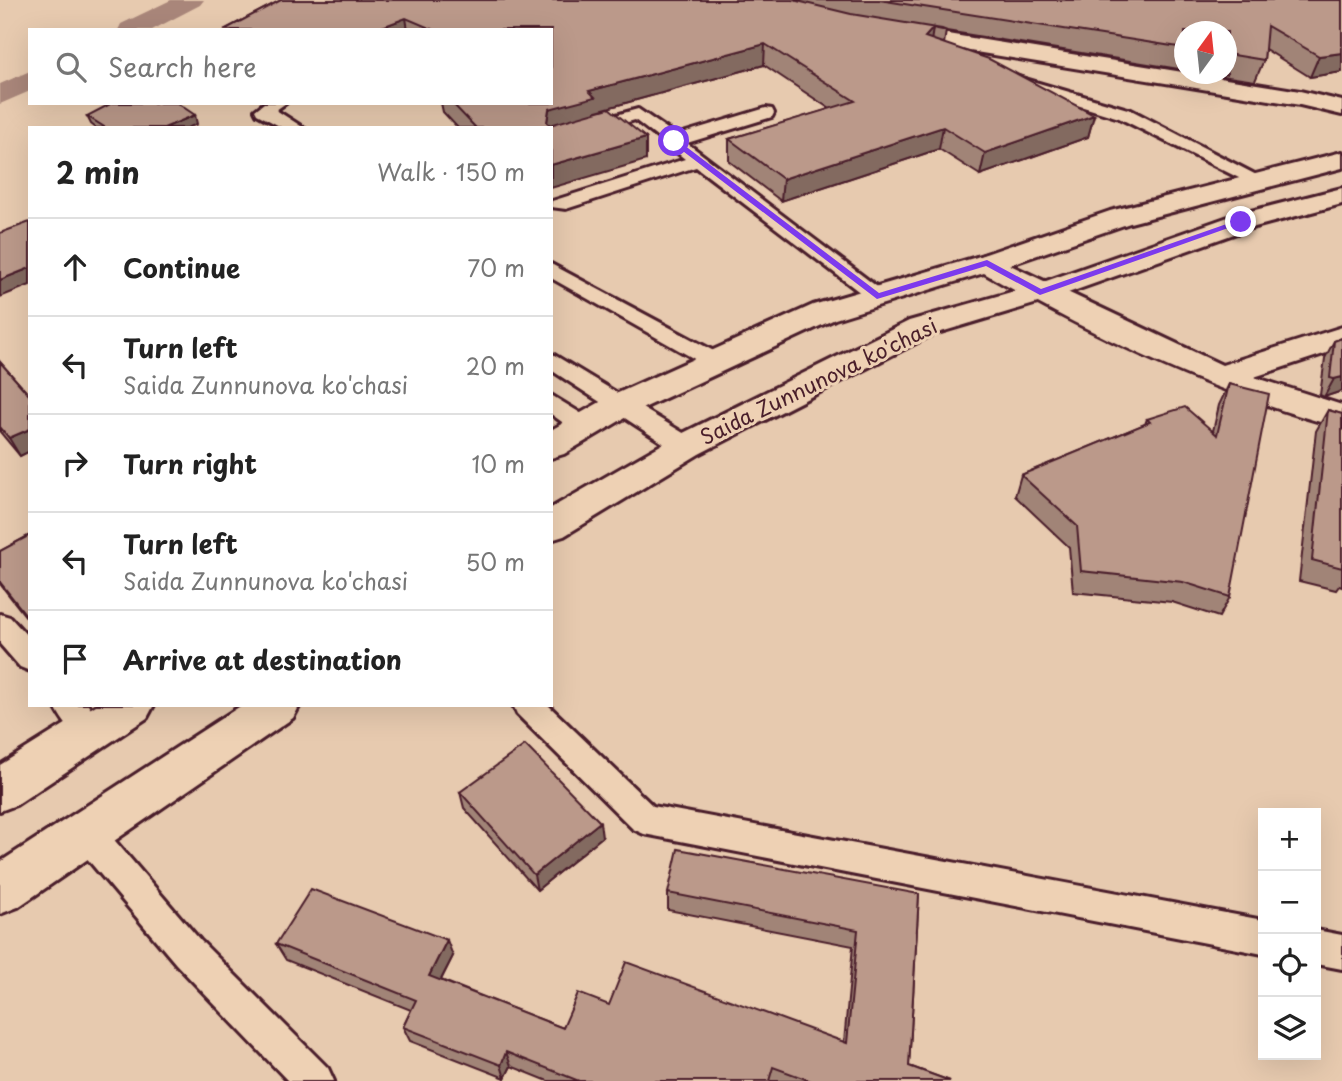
<!DOCTYPE html>
<meta charset="utf-8">
<style>
:root{--surface:#fff;--page:#f2f2f2;--text:#222;--muted:#767676;--line:#e0e0e0}
body{margin:0;font-family:"Playpen Sans",sans-serif;background:var(--page);color:var(--text)}
.controls{position:absolute;right:21px;bottom:21px;display:grid;overflow:hidden;border-radius:0px;box-shadow:0 7px 28px #0002}
.controls button{width:63px;height:63px;display:grid;place-items:center;padding:0;border:0;border-bottom:2px solid var(--line);background:var(--surface);color:var(--text);font:35px sans-serif}
.compass{position:absolute;left:1174px;top:21px;width:63px;height:63px;border-radius:50%;background:var(--surface);box-shadow:0 7px 28px #0002;rotate:15deg}
.stop{position:absolute;width:21px;height:21px;margin:-16px;border:5px solid #7c3aed;border-radius:50%;background:#fff}
.stop.end{background:#7c3aed;border-color:#fff;box-shadow:0 2px 7px #0008}
.list{margin:0;padding:0;list-style:none}
h2{display:flex;justify-content:space-between;align-items:center;height:91px;margin:0;padding:0 28px;font-size:30px}
h2 small{font-size:23px;font-weight:400;color:var(--muted)}
.list li{display:grid;grid-template-columns:46px 1fr auto;gap:21px;align-items:center;box-sizing:border-box;height:98px;padding:0 28px;border-top:2px solid var(--line)}
.list b{display:block;font-size:26px;white-space:nowrap}
.list p{margin:0;font-size:23px;white-space:nowrap;color:var(--muted)}
.list em{font-size:23px;font-style:normal;color:var(--muted)}
.icon{flex:none;width:38px;height:38px;fill:none;stroke:currentColor;stroke-width:2;stroke-linecap:round;stroke-linejoin:round}
.map{position:relative;flex:none;width:1342px;height:1081px;overflow:hidden}
.search{position:absolute;background:var(--surface);box-shadow:0 7px 28px #0002;left:28px;top:28px;width:525px;height:77px;display:flex;align-items:center;gap:18px;box-sizing:border-box;padding:0 24px;border-radius:0px;color:var(--muted);font-size:26px}
.panel{position:absolute;background:var(--surface);box-shadow:0 7px 28px #0002;left:28px;top:126px;width:525px;height:581px;border-radius:0px}
.map>svg:first-child{display:block}
.lines{fill:none;stroke-linecap:round;stroke-linejoin:round}
.canal{fill:#a9867a;fill-rule:evenodd}
.lane-casing{stroke:#4a1f2b;stroke-width:6}
.street-casing{stroke:#4a1f2b;stroke-width:6}
.secondary-casing{stroke:#4a1f2b;stroke-width:6}
.lane{fill:#eed1b4;fill-rule:evenodd}
.street{fill:#eed1b4;fill-rule:evenodd}
.secondary{fill:#eed1b4;fill-rule:evenodd}
.wall{fill:#a18477;stroke:#4a1f2b;stroke-width:2}
.shaded-wall{fill:#836b61;stroke:#4a1f2b;stroke-width:2}
.building{fill:#bb998a;stroke:#4a1f2b;stroke-width:2}
.route{fill:#7c3aed}
.labels{text-anchor:middle;stroke-width:6;stroke-linejoin:round;paint-order:stroke}
.street-label{font-size:21px;fill:#4a1f2b;stroke:#eed1b4}
</style>
<div class="map">
<svg width="1342" height="1081" viewBox="0 0 1342 1081">
<rect width="100%" height="100%" fill="#e7caaf"/>
<filter id="ink" filterUnits="userSpaceOnUse"><feTurbulence type="fractalNoise" baseFrequency=".0143" numOctaves="2"/><feDisplacementMap in="SourceGraphic" scale="14" xChannelSelector="R" yChannelSelector="G"/><feConvolveMatrix kernelMatrix="1 2 1 2 8 2 1 2 1" color-interpolation-filters="sRGB"/></filter>
<g filter="url(#ink)">
<g class="lines">
<path class="canal" d="M171 0H204L200 5 152 30H118L121 24Z
M30 71V91L0 104V84Z"/>
<g class="lane-casing">
<path id="lane" d="M1018 77 1131 110 1268 181 1259 186 1253 185 1119 118 1012 85 1010 82Z
M264 103H286L276 110 304 128H283L257 114 255 110Z
M766 108 772 109 774 113 772 117 687 143 884 292 887 296 884 300H870L696 167 566 209 551 207 552 201 685 159 635 120 551 144V133L638 109 676 135Z
M551 264 723 356 726 361 723 366H707L551 278Z
M551 353 695 440 698 446 695 452H677L551 370Z
M551 395 592 420 596 426 592 432H576L551 414Z
M0 614 10 617 30 639V671L20 667 0 644Z
M54 705H88L107 731 103 740C80 748 64 724 54 705Z
M513 705H548L653 806 1263 920V954L644 834 633 829 517 714Z
M86 817 98 821 200 940 328 1068 334 1081H288L176 964 74 843 70 832 74 821Z
M1316 930 1342 935V969L1316 964Z"/>
</g>
<g class="street-casing">
<path id="street" d="M892 25 1300 91 1342 101V115L1300 105 884 37 881 32 884 27Z
M987 254 1222 365 1342 327V348L1254 377 1342 405V428C1214 394 1091 335 977 269L972 263 977 257Z"/>
</g>
<g class="secondary-casing">
<path id="secondary" d="M1342 152V168L1130 223 997 269 835 319 633 413 564 454 551 458V430L609 397 813 305 977 257 1110 211Z
M1342 188V204L1251 228 1051 299 931 335 699 454 564 536 551 540V508L673 438 909 321 1029 287 1231 216Z
M96 705H154L147 718 16 805 0 811V765Z
M242 705H300L293 718 18 907 0 914V862Z"/>
</g>
<use href="#lane" class="lane"/>
<use href="#street" class="street"/>
<use href="#secondary" class="secondary"/>
</g>
<path class="wall" d="M281 0H1342V72L1310 77 1265 49 1264 60 1255 81 1208 74H1227V32H1185V70L946 31 944 44 1094 115 1088 137 980 175 939 149 781 201 729 161V139L830 109 764 65 596 111 646 138V160L551 128H458L443 112 441 103H551V30H224Z
M87 116 197 124 187 128H96L91 124Z
M1342 338V391L1324 397 1320 395 1325 358 1334 341Z
M0 362 30 396V451L20 456 0 432Z
M1229 384 1230 597 1219 617 1172 602 1073 592 1069 547 1015 496 1021 475 1145 424 1147 419 1213 431 1219 405Z
M1328 410 1342 414V587L1339 586 1336 590 1299 581 1316 431Z
M30 535V622L0 584V551Z
M460 792 602 837 537 890 464 808Z
M668 893 919 894 909 1066 950 1081H548L511 1066 505 1078 410 1041 403 1027 411 1010 286 960 276 944 453 956 441 980 563 1028 609 1005 844 1042 853 946 668 910Z"/>
<path class="shaded-wall" d="M406 18 408 30H374Z
M933 28 930 49 925 37Z
M765 44 764 65 596 111V118L551 130 547 122 549 109 589 91Z
M1342 53V72L1310 77 1319 56Z
M195 115 197 124 187 128H164Z
M1094 115 1088 137 980 175 985 153Z
M943 127 939 149 781 201 783 179Z
M646 138V160L551 188V165Z
M30 268V285L0 297V280Z
M1342 377V391L1324 397 1334 379Z
M30 429V451L20 456 9 438Z
M600 822 602 837 537 890 534 875Z
M447 940 453 956 435 991 429 976Z
M506 1052 511 1066 505 1078 501 1065Z"/>
<path class="building" d="M281 0H793L851 14 942 29 947 31 933 28 925 37 989 59 1094 115 985 153 943 127 783 179 729 139 855 101 765 44 589 91 595 97 549 109 547 122 550 125 609 108 646 138 551 165V128H476L452 103H551V30H434L406 18 374 30H224Z
M879 0H1342V53L1319 56 1267 26 1264 60 1227 54V32H1185V48Z
M112 103H177L195 115 164 128H106L87 116Z
M30 222V268L0 280V233Z
M1342 338V377L1334 379 1330 378 1334 341Z
M0 362 30 396V429L9 438 0 427Z
M1229 384 1269 394 1230 597 1183 582 1081 571 1077 526 1021 475 1150 422 1147 419 1185 407 1217 435Z
M1328 410 1342 414V568L1312 560Z
M30 535V620L0 582V551Z
M525 745 600 822 534 875 460 792Z
M678 849 919 894 909 1066 950 1081H811L773 1067 769 1081H579L506 1052 501 1065 403 1027 416 1000 276 944 311 889 447 940 429 976 563 1028 578 993 609 1005 626 962 847 1043 858 930 668 893Z"/>
</g>
<path class="route" d="M671 139H676L879 293 987 260 1041 289 1238 220 1245 222 1040 295 986 266 877 299 671 142Z"/>
<g class="labels">
<g class="street-label">
<text transform="translate(819 382) rotate(-26)" y="7">Saida Zunnunova ko'chasi</text>
</g>
</g>
</svg>
<div class="controls">
<button>+</button>
<button>−</button>
<button><svg class="icon" aria-label="locate" viewBox="0 0 24 24"><circle cx="12" cy="12" r="6"/><path d="M12 2v4M12 18v4M2 12h4M18 12h4"/></svg></button>
<button><svg class="icon" aria-label="layers" viewBox="0 0 24 24"><path d="M12 4l9 5-9 5-9-5zM3 14l9 5 9-5"/></svg></button>
</div>
<svg class="compass" viewBox="-18 -18 36 36"><path d="M0-13l5 13h-10z" fill="#e53935"/><path d="M0 13l5-13h-10z" fill="#767676"/></svg>
<div class="stop" style="left:674px;top:141px"></div>
<div class="stop end" style="left:1241px;top:222px"></div>
<div class="search"><svg class="icon" aria-label="search" viewBox="0 0 24 24"><circle cx="10" cy="10" r="6"/><path d="M15 15l6 6"/></svg>Search here</div>
<section class="panel">
<h2>2 min<small>Walk · 150 m</small></h2>
<ul class="list">
<li><svg class="icon" aria-label="ahead" viewBox="0 0 24 24"><path d="M12 20V5M6 11l6-6 6 6"/></svg><div><b>Continue</b></div><em>70 m</em></li>
<li><svg class="icon" aria-label="left" viewBox="0 0 24 24"><path d="M17 20v-9H6M10 6l-5 5 5 5"/></svg><div><b>Turn left</b><p>Saida Zunnunova ko'chasi</p></div><em>20 m</em></li>
<li><svg class="icon" aria-label="right" viewBox="0 0 24 24"><path d="M7 20v-9h11M14 6l5 5-5 5"/></svg><div><b>Turn right</b></div><em>10 m</em></li>
<li><svg class="icon" aria-label="left" viewBox="0 0 24 24"><path d="M17 20v-9H6M10 6l-5 5 5 5"/></svg><div><b>Turn left</b><p>Saida Zunnunova ko'chasi</p></div><em>50 m</em></li>
<li><svg class="icon" aria-label="arrive" viewBox="0 0 24 24"><path d="M6 21V4h12l-3 4 3 4H6"/></svg><div><b>Arrive at destination</b></div></li>
</ul>
</section>
</div>
